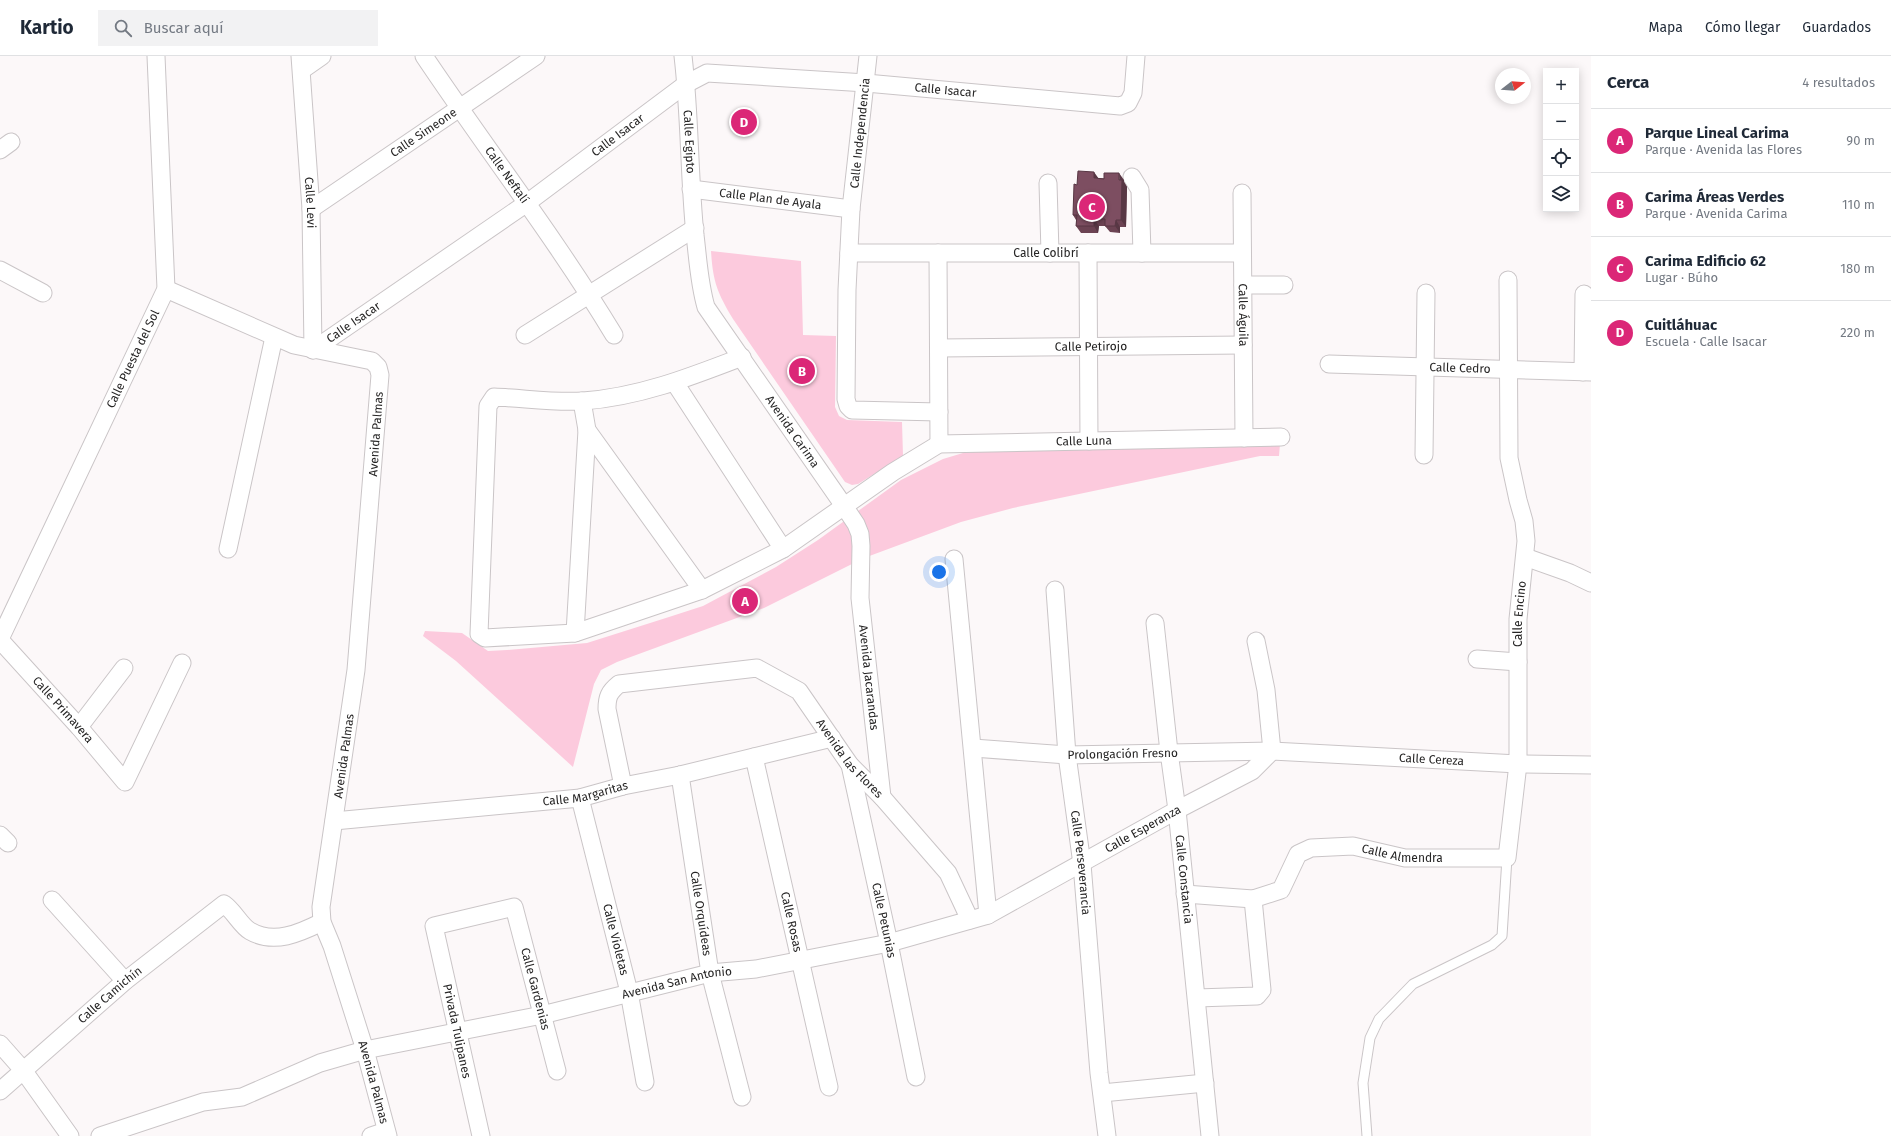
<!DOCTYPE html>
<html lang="es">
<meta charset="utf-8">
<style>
:root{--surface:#fff;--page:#f2f2f3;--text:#1f2937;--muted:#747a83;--line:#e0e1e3;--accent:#db2777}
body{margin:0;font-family:"Fira Sans",sans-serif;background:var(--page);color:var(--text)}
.controls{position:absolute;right:12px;top:12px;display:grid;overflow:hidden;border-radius:0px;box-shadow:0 2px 10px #0003}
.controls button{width:36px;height:36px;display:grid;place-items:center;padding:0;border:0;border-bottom:1px solid var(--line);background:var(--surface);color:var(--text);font:20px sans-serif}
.compass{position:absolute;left:1495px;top:12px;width:36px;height:36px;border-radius:50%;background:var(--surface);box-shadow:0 2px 10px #0003;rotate:73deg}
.you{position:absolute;left:939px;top:516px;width:14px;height:14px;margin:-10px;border:3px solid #fff;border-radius:50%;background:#1a73e8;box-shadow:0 0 0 6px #1a73e833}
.badge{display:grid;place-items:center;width:26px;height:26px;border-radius:50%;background:var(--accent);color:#fff;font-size:13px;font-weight:700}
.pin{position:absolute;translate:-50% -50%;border:2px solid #fff;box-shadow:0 1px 4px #0006}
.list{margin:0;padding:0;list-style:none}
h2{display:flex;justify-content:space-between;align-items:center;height:52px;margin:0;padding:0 16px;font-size:17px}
h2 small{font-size:13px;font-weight:400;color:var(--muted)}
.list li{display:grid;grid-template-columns:26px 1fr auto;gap:12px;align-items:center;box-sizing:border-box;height:64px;padding:0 16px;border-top:1px solid var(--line)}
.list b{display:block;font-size:15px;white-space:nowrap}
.list p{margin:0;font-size:13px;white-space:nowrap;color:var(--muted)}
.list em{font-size:13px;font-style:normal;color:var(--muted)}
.icon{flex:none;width:22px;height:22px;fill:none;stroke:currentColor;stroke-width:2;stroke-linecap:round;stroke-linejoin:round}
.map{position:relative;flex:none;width:1591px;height:1080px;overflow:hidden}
header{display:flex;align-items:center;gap:24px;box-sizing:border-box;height:56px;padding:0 20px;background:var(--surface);border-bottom:1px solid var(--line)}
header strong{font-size:19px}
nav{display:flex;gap:22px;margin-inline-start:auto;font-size:14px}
.search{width:280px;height:36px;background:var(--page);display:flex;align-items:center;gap:10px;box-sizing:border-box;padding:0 14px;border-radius:0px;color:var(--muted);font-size:15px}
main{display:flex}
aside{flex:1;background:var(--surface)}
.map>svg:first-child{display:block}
.green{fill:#fccadd}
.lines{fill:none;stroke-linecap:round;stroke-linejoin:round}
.lane-casing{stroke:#cac5c7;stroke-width:11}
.street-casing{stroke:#cac5c7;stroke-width:19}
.lane{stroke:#fff;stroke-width:9}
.street{stroke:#fff;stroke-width:17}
.wall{fill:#6c4353}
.shaded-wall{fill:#583744}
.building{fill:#7d4e61;stroke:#583744}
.labels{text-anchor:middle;stroke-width:4;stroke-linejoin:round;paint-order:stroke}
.street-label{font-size:12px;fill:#262525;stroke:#fff}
</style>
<header>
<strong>Kartio</strong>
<div class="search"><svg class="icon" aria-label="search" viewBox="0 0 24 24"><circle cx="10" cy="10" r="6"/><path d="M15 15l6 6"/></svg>Buscar aquí</div>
<nav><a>Mapa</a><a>Cómo llegar</a><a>Guardados</a></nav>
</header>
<main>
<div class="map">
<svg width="1591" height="1080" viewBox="0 0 1591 1080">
<rect width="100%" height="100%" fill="#fcf8f9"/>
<path class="green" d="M711 195 801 205 803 279 836 280 835 351 839 360 847 364 902 366 903 400 858 428 852 429 845 426 733 263C717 236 713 226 711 195Z
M1245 388H1280L1279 400H1260L1013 452 961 466 864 502 764 552 617 606 601 614 594 628 573 711 456 605 423 580 425 575 462 577 488 595 507 594 587 587 669 561 703 550 776 511 818 484 901 424 943 403 963 397 1007 393 1209 392Z"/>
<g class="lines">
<g class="lane-casing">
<path id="lane" d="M1367 1080 1363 1027 1370 982 1379 963 1413 928 1492 889 1502 880 1507 802"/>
</g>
<g class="street-casing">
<g id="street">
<path id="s1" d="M300 0 311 153 313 294"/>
<path id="s2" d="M424 0C487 94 556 183 614 279"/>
<path id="s3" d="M683 0C690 59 689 119 695 179 698 203 699 227 706 251L844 450 856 468 860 478 861 490 860 542 882 741"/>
<path d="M868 0 851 153 847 234 846 343 848 350 852 354 939 356"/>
<path d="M302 14 322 0"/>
<path d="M0 94 11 86"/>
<path d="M1132 121 1140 134 1142 197"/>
<path d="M1048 127 1050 197"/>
<path id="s4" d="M691 133 851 153"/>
<path id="s5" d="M1242 137 1244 382"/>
<path id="s6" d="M311 153 536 0"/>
<path id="s7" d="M849 197H1242"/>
<path d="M938 197 939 388"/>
<path d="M1088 197 1089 385"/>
<path d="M0 214 43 237"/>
<path d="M1243 229H1284"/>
<path id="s8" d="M166 233 294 289 372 305 378 311 380 319 356 614 321 851 322 866 332 890 365 994 388 1080"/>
<path d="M525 279 695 172"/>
<path id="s9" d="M939 292 1243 289"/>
<path id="s10" d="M313 294 527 147 686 28 707 17 866 27 1120 50 1128 47 1133 37 1136 0"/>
<path id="s11" d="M742 301C690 321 639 341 583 345 554 347 523 342 494 341L488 350 479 578 485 582 575 577 702 534 783 493 893 416 939 388 1281 381"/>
<path id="s12" d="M1329 308 1591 316"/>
<path d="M1583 316 1584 238"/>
<path d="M675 327 783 493"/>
<path d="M582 345 587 374 702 534"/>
<path d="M1424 399 1426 237"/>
<path d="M228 493 274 281"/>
<path d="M1525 501 1570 517 1591 527"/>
<path d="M954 503 988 859"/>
<path id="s13" d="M1055 534 1067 699 1082 808 1099 1017 1107 1080"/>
<path id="s14" d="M1155 567 1169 696 1177 754 1210 1080"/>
<path d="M575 577 587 374"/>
<path id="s15" d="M0 583 166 233 156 0"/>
<path id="s16" d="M0 584 79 671 125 726 182 607"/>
<path d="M1256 585 1266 634 1272 695"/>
<path d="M1477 603 1518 606"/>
<path d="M79 671 124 612"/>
<path id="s17" d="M973 692 1067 699 1272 695 1518 708 1591 709"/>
<path id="s18" d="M754 701 829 1031"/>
<path id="s19" d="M850 709 889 887 916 1021"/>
<path id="s20" d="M680 719 710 917 742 1041"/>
<path id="s21" d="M623 730 607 653C607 641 609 636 619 628L757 612 799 635 850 709 882 741 948 817 970 864"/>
<path id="s22" d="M580 742 629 936 645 1026"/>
<path id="s23" d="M334 765 580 742 623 730 680 719 832 682"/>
<path d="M0 779 8 787"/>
<path id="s24" d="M1185 838 1253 843 1281 834 1298 798 1311 792 1353 790 1405 802H1507L1518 708V563L1526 485 1524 465 1518 444 1509 402 1508 224"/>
<path d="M52 844 125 925"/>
<path d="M1197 942 1257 940 1262 934 1253 843"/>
<path d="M0 988 23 1014 70 1080"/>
<path id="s25" d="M0 1035 125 925 224 848C234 855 241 870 250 875 274 889 300 877 322 866"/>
<path d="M1102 1037 1205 1027"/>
<path id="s26" d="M100 1080 203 1046 242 1041 320 1007 365 994 542 959 710 917 756 913 889 887 988 859 1177 754 1252 715 1272 695"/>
<path d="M371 1080 386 1075"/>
<path id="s27" d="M481 1080 434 870 514 851 557 1015"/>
</g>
</g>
<use href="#lane" class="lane"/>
<use href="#street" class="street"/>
</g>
<path class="wall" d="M1099 122 1124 124V126L1127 131 1126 171H1120V177L1110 176 1105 170H1099L1098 177H1081L1076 170V164L1073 159Z"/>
<path class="shaded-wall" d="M1094 116 1099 123 1094 122Z
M1119 117 1124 124V126L1127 131 1126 171 1121 164Z
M1094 163 1099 170 1098 177 1094 170Z
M1116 164 1120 171V177L1115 170Z"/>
<path class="building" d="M1078 115 1094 116V122L1104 123V117H1119V124H1122L1121 164H1116L1115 170H1105V163H1094V170H1076L1077 159H1073L1074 128 1077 129Z"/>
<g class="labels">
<g class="street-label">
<text dy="4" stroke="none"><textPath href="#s10" startOffset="721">Calle Isacar</textPath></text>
<text dy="4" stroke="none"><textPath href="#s6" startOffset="136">Calle Simeone</textPath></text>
<text transform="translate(860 77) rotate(-84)" y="4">Calle Independencia</text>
<text dy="4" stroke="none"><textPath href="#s10" startOffset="373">Calle Isacar</textPath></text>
<text dy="4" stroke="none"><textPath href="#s3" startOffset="86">Calle Egipto</textPath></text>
<text dy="4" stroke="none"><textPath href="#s2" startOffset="145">Calle Neftalí</textPath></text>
<text dy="4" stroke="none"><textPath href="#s4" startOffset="80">Calle Plan de Ayala</textPath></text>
<text dy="4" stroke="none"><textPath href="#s1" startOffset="147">Calle Levi</textPath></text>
<text dy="4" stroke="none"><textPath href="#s7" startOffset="197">Calle Colibrí</textPath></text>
<text dy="4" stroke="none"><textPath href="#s5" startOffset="122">Calle Águila</textPath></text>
<text dy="4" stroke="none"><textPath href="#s10" startOffset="49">Calle Isacar</textPath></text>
<text dy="4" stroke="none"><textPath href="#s9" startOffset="152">Calle Petirojo</textPath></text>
<text dy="4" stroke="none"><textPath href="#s15" startOffset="310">Calle Puesta del Sol</textPath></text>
<text dy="4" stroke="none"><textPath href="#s12" startOffset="131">Calle Cedro</textPath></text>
<text dy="4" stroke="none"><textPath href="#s3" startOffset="404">Avenida Carima</textPath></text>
<text transform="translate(376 378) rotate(-86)" y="4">Avenida Palmas</text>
<text dy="4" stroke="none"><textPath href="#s11" startOffset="1149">Calle Luna</textPath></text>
<text dy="4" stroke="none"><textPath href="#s24" startOffset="594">Calle Encino</textPath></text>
<text dy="4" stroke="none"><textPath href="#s3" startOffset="671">Avenida Jacarandas</textPath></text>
<text dy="4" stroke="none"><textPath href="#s16" startOffset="94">Calle Primavera</textPath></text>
<text dy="4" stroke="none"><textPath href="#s17" startOffset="150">Prolongación Fresno</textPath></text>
<text transform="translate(344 700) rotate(-82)" y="4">Avenida Palmas</text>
<text dy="4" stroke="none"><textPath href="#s21" startOffset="379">Avenida las Flores</textPath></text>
<text dy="4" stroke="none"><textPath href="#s17" startOffset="459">Calle Cereza</textPath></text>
<text dy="4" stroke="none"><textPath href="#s23" startOffset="253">Calle Margaritas</textPath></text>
<text dy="4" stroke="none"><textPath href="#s26" startOffset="1095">Calle Esperanza</textPath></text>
<text dy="4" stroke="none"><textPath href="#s24" startOffset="244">Calle Almendra</textPath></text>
<text dy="4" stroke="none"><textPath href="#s13" startOffset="274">Calle Perseverancia</textPath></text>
<text dy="4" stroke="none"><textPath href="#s14" startOffset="258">Calle Constancia</textPath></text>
<text dy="4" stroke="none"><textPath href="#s20" startOffset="140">Calle Orquídeas</textPath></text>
<text dy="4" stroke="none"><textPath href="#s19" startOffset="159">Calle Petunias</textPath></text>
<text dy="4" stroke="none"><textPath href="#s18" startOffset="169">Calle Rosas</textPath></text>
<text dy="4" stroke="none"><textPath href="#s22" startOffset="146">Calle Violetas</textPath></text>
<text dy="4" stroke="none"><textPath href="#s26" startOffset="599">Avenida San Antonio</textPath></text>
<text dy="4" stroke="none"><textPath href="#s27" startOffset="382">Calle Gardenias</textPath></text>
<text dy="4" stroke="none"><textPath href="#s25" startOffset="146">Calle Camichín</textPath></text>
<text transform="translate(457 975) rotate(78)" y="4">Privada Tulipanes</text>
<text dy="4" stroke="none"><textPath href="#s8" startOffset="955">Avenida Palmas</textPath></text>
</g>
</g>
</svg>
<div class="controls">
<button>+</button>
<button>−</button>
<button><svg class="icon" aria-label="locate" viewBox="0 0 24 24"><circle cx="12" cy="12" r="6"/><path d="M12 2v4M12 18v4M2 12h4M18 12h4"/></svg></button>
<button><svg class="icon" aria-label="layers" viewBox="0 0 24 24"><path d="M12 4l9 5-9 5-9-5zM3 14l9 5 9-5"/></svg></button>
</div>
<svg class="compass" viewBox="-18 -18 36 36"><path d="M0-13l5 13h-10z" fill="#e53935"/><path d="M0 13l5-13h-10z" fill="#747a83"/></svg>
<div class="you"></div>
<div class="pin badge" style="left:745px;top:545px">A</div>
<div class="pin badge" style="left:802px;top:315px">B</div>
<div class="pin badge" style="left:1092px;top:151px">C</div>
<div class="pin badge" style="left:744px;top:66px">D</div>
</div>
<aside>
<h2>Cerca<small>4 resultados</small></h2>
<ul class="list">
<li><span class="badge">A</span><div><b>Parque Lineal Carima</b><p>Parque · Avenida las Flores</p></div><em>90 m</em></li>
<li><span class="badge">B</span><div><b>Carima Áreas Verdes</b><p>Parque · Avenida Carima</p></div><em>110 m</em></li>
<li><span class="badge">C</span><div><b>Carima Edificio 62</b><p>Lugar · Búho</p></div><em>180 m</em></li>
<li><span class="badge">D</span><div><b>Cuitláhuac</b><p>Escuela · Calle Isacar</p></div><em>220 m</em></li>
</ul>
</aside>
</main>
